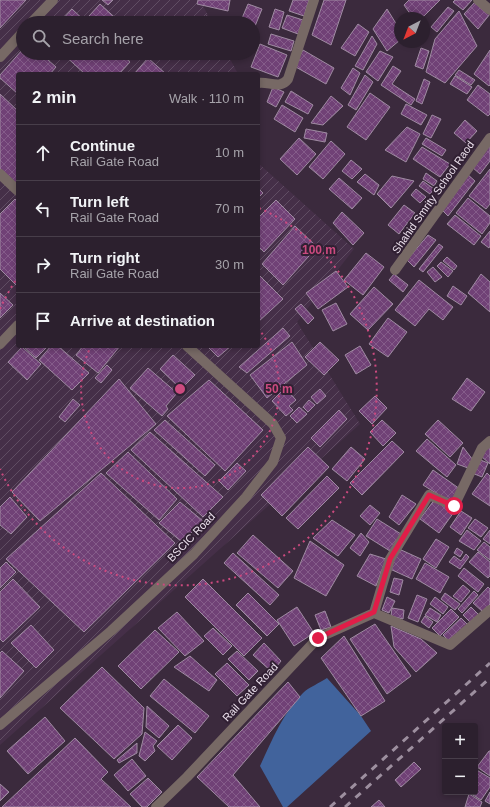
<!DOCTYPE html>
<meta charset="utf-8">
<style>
:root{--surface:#2c202e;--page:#382d3a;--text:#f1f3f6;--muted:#a6a3aa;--line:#483e4a}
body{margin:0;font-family:Helvetica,sans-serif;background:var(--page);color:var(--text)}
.controls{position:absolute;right:12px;bottom:12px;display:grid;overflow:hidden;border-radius:4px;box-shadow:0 2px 6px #0003}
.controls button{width:36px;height:36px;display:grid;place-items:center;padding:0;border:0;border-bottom:1px solid var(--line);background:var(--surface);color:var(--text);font:20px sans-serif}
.compass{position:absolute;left:394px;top:12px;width:36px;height:36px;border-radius:50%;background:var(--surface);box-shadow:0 2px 6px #0003;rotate:222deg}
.stop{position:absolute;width:12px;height:12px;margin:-9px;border:3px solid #e11d48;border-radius:50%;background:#fff}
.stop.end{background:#e11d48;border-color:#fff;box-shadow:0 1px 4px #0008}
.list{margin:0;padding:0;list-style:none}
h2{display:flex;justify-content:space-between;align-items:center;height:52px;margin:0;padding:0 16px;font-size:17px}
h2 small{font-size:13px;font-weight:400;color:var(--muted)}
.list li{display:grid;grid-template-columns:26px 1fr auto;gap:12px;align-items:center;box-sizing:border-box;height:56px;padding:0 16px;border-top:1px solid var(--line)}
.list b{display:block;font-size:15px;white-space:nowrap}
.list p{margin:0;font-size:13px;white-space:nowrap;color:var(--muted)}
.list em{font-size:13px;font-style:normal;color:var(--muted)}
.icon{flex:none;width:22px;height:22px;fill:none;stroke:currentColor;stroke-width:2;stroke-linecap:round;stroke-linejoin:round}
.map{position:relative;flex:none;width:490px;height:807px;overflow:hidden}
.search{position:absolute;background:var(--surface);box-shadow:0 2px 6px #0003;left:16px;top:16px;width:244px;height:44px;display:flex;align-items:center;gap:10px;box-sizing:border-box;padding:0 14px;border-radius:22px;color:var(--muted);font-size:15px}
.panel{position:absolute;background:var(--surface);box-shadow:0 2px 6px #0003;left:16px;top:72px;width:244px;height:276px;border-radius:4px}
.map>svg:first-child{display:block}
.industrial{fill:url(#industrial-furrows)}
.water{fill:#41639c}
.building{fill:url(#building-cross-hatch);stroke:#9f8ba2}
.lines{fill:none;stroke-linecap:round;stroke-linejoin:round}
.street{stroke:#776965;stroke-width:10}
.rail{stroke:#9d8f9f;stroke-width:3;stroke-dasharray:7 7;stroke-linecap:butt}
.route{stroke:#e11d48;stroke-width:5}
.ring{fill:none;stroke:#cc4a7f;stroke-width:2;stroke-dasharray:2 4}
.labels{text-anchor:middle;stroke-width:4;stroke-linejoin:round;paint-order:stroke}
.street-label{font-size:11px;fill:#ebe0ec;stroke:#312033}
.centre{fill:#cc4a7f;stroke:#312033;stroke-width:2}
.ring-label{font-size:12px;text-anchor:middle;font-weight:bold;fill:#cc4a7f;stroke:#312033;stroke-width:4;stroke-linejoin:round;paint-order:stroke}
</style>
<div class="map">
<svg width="490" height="807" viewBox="0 0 490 807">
<defs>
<pattern id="industrial-furrows" width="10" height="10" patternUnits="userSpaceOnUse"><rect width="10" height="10" fill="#452f48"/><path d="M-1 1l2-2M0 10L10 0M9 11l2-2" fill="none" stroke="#604d63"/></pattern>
<pattern id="building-cross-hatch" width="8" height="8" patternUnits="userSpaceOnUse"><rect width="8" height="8" fill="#704176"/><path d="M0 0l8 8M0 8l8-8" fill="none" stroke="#855c8a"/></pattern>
</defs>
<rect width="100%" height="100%" fill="#3b2a3d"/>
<path class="industrial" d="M0 0H200L212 23H23V53H227L238 74H18V346H258V163L354 249 297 322 360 424 0 745Z"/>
<path class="water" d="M327 678 361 716 371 731 287 807H283L260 766C272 740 283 713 303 693 309 687 320 683 327 678Z"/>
<path class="building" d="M0 0H26L0 28Z
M102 0H113L108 5Z
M198 0H230L228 11 197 4Z
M293 0H309L304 16 289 11Z
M324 0H346L331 45 312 35Z
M409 0H440L422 18H413L404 5Z
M455 0H472L463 10 453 2Z
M475 2 490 14 478 29 464 14Z
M100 4 121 23H97L89 16Z
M248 4 262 9 253 31V23H240Z
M448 7 454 11 437 32 431 27Z
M72 9 87 23H59Z
M275 9 284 12 279 30 269 27Z
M387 9 400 30V40L387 51 373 29Z
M459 11 477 46 445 83 426 72 435 39Z
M287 15 303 20 298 34 282 28Z
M206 16 227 23H204Z
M358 24 369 32 355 56 341 48Z
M271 34 294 41 291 51 268 44Z
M372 36 377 44 363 70 355 66Z
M260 44 287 55 278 77 251 67Z
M421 48 429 51 423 69 415 66Z
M23 49V53H40L56 67 50 74H18V94L0 78V75Z
M303 50 334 68 326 84 294 66Z
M490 50V85L489 86 474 74Z
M380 51 393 57 378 81 366 72Z
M62 53H120L130 62 119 74H85Z
M148 58 166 74H134Z
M393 66 401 71 392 84 415 99 411 105 381 85Z
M353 68 360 73 350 95 341 88Z
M459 70 475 80 471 85 455 75Z
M365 75 373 82 356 110 348 105Z
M455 76 472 87 467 94 450 84Z
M424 79 430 82 422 104 416 101Z
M478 85 490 94V114L488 116 467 100Z
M273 87 284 92 276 107 267 102Z
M291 91 313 105 308 114 285 102Z
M370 93 390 107 366 140 347 127Z
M0 94 18 111V185L0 169Z
M331 96 343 106 323 125 311 123Z
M406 104 427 115 421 125 401 114Z
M282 105 303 118 295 132 274 119Z
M432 115 441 119 431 138 423 134Z
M465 120 477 131 466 143 454 133Z
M407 127 420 134 406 162 385 150Z
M306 129 327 133 325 142 304 138Z
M299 138 316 154 297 175 280 159Z
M426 138 446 150 442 156 422 144Z
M331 141 345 154 323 179 309 167Z
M490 144V161L480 174 472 167Z
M422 147 450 164 440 177 413 159Z
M351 160 362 169 352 179 342 171Z
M490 169V204L486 209 469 196Z
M426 173 437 181 434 186 423 179Z
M466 173 475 181 448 216 440 208Z
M365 174 379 185 374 195 357 182Z
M392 176 414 181 391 208 377 194Z
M339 178 362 198 352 209 329 189Z
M423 181 434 189 430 194 419 186Z
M258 188 263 193 258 198Z
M416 189 426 197 420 203 411 195Z
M468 198 490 216V223L482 234 456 213Z
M15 199 18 202V287L0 269V214Z
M276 200 295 219 264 252 258 246V218Z
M404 205 415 213 399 234 388 225Z
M342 212 364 233 353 245 333 223Z
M455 215 481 236 474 245 447 224Z
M295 226 317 247 283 285 262 264Z
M490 231V246L489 248 481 242Z
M428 235 436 240 414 267 407 260Z
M439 244 443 247 423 272 419 269Z
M366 253 384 267 363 295 344 280Z
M447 257 457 266 454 270 443 261Z
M441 262 453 271 448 277 437 266Z
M433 267 442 277 435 282 427 272Z
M336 271 348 287 318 309 306 293Z
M258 274 283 299 258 322Z
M394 274 408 285 403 292 389 280Z
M481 274 490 282V312L468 293Z
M419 280 453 307 443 320 429 309 415 326 395 310Z
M453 286 467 296 461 305 447 296Z
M374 287 393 304 368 330 350 314Z
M0 293 13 305 0 318Z
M336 303 347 324 333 331 322 310Z
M301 304 314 318 308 324 295 309Z
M388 318 407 332 388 357 369 344Z
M283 328 290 336 247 373 239 367Z
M292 342 307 365 267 398 250 375Z
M320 342 339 360 324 375 305 357Z
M23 346H48L36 358Z
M51 346H58L89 373 72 390 39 360Z
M83 346H120L98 373 76 355Z
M207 346H231L218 357Z
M360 346 371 365 356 374 345 355Z
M22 347 41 364 27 380 8 362Z
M173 355 195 375 181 389 160 369Z
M107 365 112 370 101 383 95 378Z
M148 368 177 393 166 406 168 409 162 416 130 388Z
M467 378 485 392 471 411 452 399Z
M119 379 156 424 40 521 12 492Z
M209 380 263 430 225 471 167 416Z
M285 388 296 400 289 406 293 410 286 416 272 401Z
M320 389 326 396 317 404 311 397Z
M375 396 387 408 372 424 359 411Z
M73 399 80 405 65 422 59 417Z
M309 400 315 405 308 412 303 407Z
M299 407 307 414 297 423 290 416Z
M339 410 347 419 320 447 311 438Z
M165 420 215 465 205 476 154 430Z
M382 420 396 433 383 446 370 432Z
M438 420 463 443 450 457 425 434Z
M150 432 223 497 203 517 131 450Z
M427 439 456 465 447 477 416 451Z
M392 441 404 452 362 495 350 483Z
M490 445V464L481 456Z
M308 447 329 467 282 516 261 495Z
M351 447 365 459 347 481 332 469Z
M463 447 473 460 468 468 457 464Z
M128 452 177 499 159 520 106 473Z
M478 459 488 463 482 477 472 473Z
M237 463 246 471 228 490 219 481Z
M433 470 460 489 452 503 423 485Z
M101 473 175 543 84 632 6 559Z
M487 473 490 476V506L472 494Z
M327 476 339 488 298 529 286 518Z
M402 495 416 504 399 525 389 517Z
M10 497 27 517 11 534 0 525V507Z
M435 499 454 512 439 533 420 519Z
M180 502 203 521 182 542 159 523Z
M370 505 380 513 370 525 360 516Z
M461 511 472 518 461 535 450 527Z
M377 519 401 534 390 551 366 536Z
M475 519 488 528 481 537 468 528Z
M332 520 355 535 338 556 313 538Z
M467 530 481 541 474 550 459 541Z
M490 530V544L483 539Z
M361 533 369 542 360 556 350 548Z
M253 535 293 571 278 588 237 553Z
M436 539 449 547 436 568 423 559Z
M310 541 344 565 326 596 294 578Z
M484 542 490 547V560L477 550Z
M457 548 463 552 460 557 454 553Z
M399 549 421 559 412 579 390 569Z
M478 552 490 562V576L488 578 469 562Z
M233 553 279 595 270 605 224 563Z
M370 554 386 559 376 586 357 576Z
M466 554 469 557 460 569 449 562 454 556 461 561Z
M6 562 16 572 0 588V568Z
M425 563 449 577 440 593 416 579Z
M464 568 484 584 478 592 458 576Z
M394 578 403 580 399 595 390 592Z
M13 579 40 607 3 642 0 639V592Z
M203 579 262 638 244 656 185 597Z
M463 585 470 591 461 602 453 596Z
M488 587 490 589V604L483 612 473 603Z
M474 591 478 595 462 613 458 609Z
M248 593 279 624 267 636 236 605Z
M445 593 460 604 455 610 441 599Z
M417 595 427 599 418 622 408 618Z
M387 597 395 601 389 613 382 610Z
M435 597 448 607 443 614 430 604Z
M297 607 314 633 294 646 277 620Z
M471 607 479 615 471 623 463 615Z
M392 608 404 610 403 619 391 616Z
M430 608 441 615 437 622 425 615Z
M451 609 459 617 440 636 432 628Z
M325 611 331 627 321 630 315 615Z
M177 612 204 641 185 656 158 628Z
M425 616 433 622 429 628 421 622Z
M461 618 468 625 450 642 443 635Z
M375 624 411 676 387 694 350 639Z
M31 625 54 650 36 668 11 643Z
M391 626 421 639 437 653 416 672 394 647Z
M213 628 232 646 223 655 204 636Z
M155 630 179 652 141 689 118 666Z
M344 636 385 701 361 716 321 658Z
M264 643 281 661 272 672 253 655Z
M2 651 24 671 0 698V653Z
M237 651 258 671 249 680 228 659Z
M190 656 217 680 209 691 174 667Z
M227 663 249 685 237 696 215 674Z
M102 667 144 708 142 734 114 759 60 708Z
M164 679 209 716 195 733 150 696Z
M288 682 300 697 233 775 260 807H229L197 777Z
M147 706 169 726 159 738 146 727Z
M45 717 65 741 28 774 7 751Z
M178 725 192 738 172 760 157 746Z
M145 732 157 741 153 746 155 751 145 761 139 756Z
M75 738 108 772 101 779 131 807H2Z
M137 743V753L119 763 117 760Z
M489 751H490V776L477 767Z
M132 759 146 776 128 791 114 775Z
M414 762 421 769 401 787 395 780Z
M475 769 490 778V787L481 800 468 792H475Z
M148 778 162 792 147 807H142L130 794Z
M0 784 9 792 0 801Z
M490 792V804L485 801Z
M469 794 482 802 480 807H465Z
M379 800 385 807H371Z"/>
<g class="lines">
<path class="street" d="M478 0 490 10
M31 23 53 0
M0 57 23 32
M258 83C269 81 280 90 288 79L314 0
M0 174 18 191
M395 270 490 138
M0 344 18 325
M374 613 390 559 429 495 454 506 482 448 490 441
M0 725 111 631 194 554 246 497 273 462 281 438 273 424 187 346
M156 807 187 777 318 638 374 613 450 645 490 610"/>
<path class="rail" d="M330 807 490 663
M345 807 490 678"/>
</g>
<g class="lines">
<path class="route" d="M318 638 374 612 390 559 429 495 454 506"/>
</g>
<g class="ring">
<path d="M258 328A99 99 0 1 1 91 346"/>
<path d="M0 309A197 197 0 0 1 18 277M259 208A197 197 0 1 1 0 469"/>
</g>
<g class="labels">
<g class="street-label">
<text transform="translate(433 197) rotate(-55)" y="4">Shahid Smrity School Raod</text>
<text transform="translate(191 537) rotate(-46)" y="4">BSCIC Road</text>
<text transform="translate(250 692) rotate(-47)" y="4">Rail Gate Road</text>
</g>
</g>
<circle cx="180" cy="389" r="6" class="centre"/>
<g class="ring-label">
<text x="319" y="254">100 m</text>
<text x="279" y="393">50 m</text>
</g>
</svg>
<div class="controls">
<button>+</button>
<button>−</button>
</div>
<svg class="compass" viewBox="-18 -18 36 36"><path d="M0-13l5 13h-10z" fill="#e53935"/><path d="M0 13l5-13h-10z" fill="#a6a3aa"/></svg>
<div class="stop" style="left:454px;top:506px"></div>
<div class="stop end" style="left:318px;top:638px"></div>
<div class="search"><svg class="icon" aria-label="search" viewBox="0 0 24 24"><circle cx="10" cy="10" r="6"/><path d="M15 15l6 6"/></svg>Search here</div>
<section class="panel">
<h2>2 min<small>Walk · 110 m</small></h2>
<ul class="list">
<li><svg class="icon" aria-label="ahead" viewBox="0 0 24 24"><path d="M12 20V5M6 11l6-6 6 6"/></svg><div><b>Continue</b><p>Rail Gate Road</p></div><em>10 m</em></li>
<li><svg class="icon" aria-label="left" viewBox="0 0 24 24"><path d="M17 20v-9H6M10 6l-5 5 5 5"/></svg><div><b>Turn left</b><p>Rail Gate Road</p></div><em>70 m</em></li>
<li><svg class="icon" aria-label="right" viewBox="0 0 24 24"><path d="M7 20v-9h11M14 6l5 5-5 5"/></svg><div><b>Turn right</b><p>Rail Gate Road</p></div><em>30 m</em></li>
<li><svg class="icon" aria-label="arrive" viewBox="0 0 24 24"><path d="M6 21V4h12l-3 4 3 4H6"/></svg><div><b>Arrive at destination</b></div></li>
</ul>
</section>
</div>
